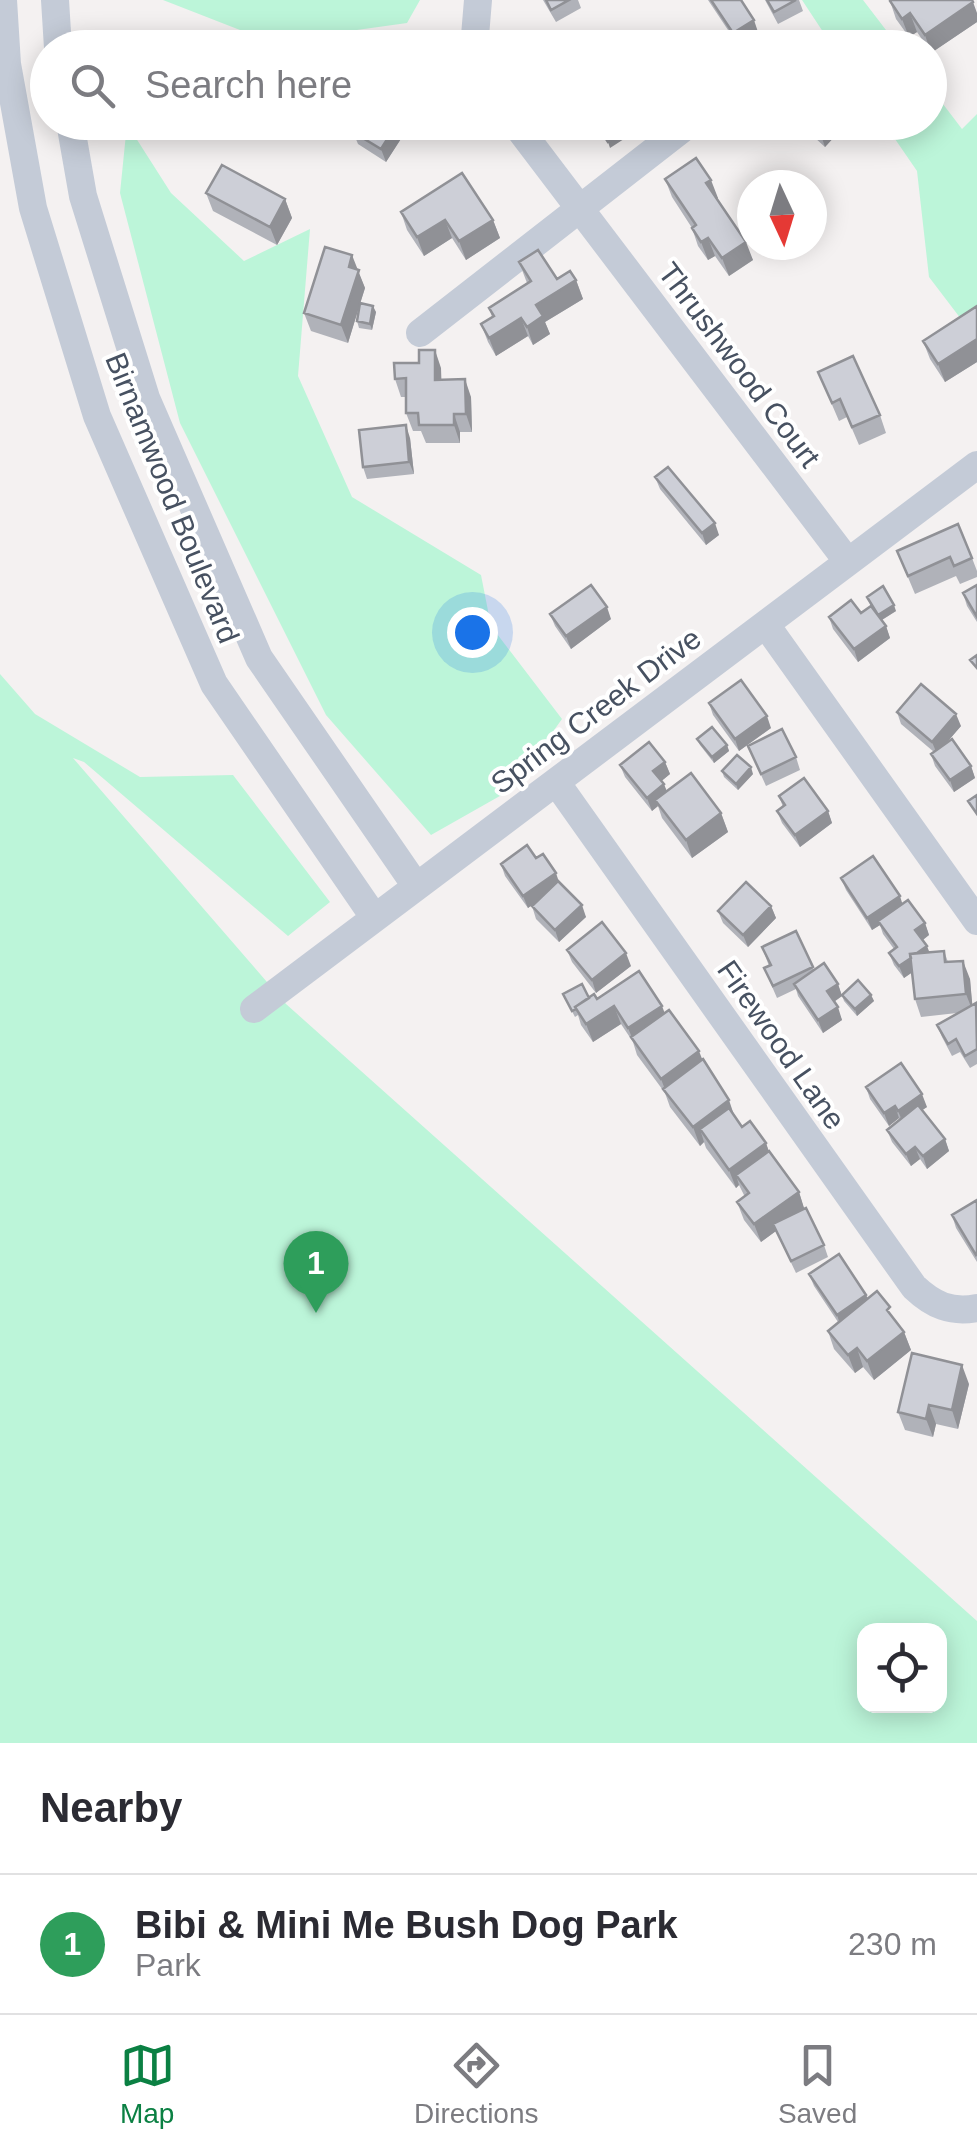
<!DOCTYPE html>
<style>
:root{--surface:#fff;--page:#f7f7f7;--text:#2b2b33;--muted:#7c7c81;--line:#e1e1e2;--accent:#0b8043}
body{margin:0;font-family:Arial,sans-serif;background:var(--page);color:var(--text)}
.controls{position:absolute;right:30px;bottom:30px;display:grid;overflow:hidden;border-radius:20px;box-shadow:0 5px 25px #0003}
.controls button{width:90px;height:90px;display:grid;place-items:center;padding:0;border:0;border-bottom:2px solid var(--line);background:var(--surface);color:var(--text);font:50px sans-serif}
.compass{position:absolute;left:737px;top:170px;width:90px;height:90px;border-radius:50%;background:var(--surface);box-shadow:0 5px 25px #0003;rotate:176deg}
.you{position:absolute;left:472px;top:632px;width:35px;height:35px;margin:-25px;border:8px solid #fff;border-radius:50%;background:#1a73e8;box-shadow:0 0 0 15px #1a73e833}
.badge{display:grid;place-items:center;width:65px;height:65px;border-radius:50%;background:var(--accent);color:#fff;font-size:32px;font-weight:700}
.pin{position:absolute;translate:-50% -82px;filter:drop-shadow(0 2px 5px #0008)}
.pin::after{content:'';position:absolute;top:52px;width:35px;height:30px;background:inherit;clip-path:polygon(0 0,100% 0,50% 100%)}
.list{margin:0;padding:0;list-style:none}
h2{display:flex;justify-content:space-between;align-items:center;height:130px;margin:0;padding:0 40px;font-size:42px}
h2 small{font-size:32px;font-weight:400;color:var(--muted)}
.list li{display:grid;grid-template-columns:65px 1fr auto;gap:30px;align-items:center;box-sizing:border-box;height:140px;padding:0 40px;border-top:2px solid var(--line)}
.list b{display:block;font-size:38px;white-space:nowrap}
.list p{margin:0;font-size:32px;white-space:nowrap;color:var(--muted)}
.list em{font-size:32px;font-style:normal;color:var(--muted)}
.icon{flex:none;width:55px;height:55px;fill:none;stroke:currentColor;stroke-width:2;stroke-linecap:round;stroke-linejoin:round}
.map{position:relative;flex:none;width:977px;height:1743px;overflow:hidden}
.search{position:absolute;background:var(--surface);box-shadow:0 5px 25px #0003;left:30px;right:30px;top:30px;height:110px;display:flex;align-items:center;gap:25px;box-sizing:border-box;padding:0 35px;border-radius:55px;color:var(--muted);font-size:38px}
.sheet{height:270px;background:var(--surface)}
nav{display:flex;justify-content:space-around;align-items:center;box-sizing:border-box;height:140px;border-top:2px solid var(--line);background:var(--surface);font-size:28px;color:var(--muted)}
nav a{display:grid;justify-items:center;gap:5px}
nav .on{color:var(--accent)}
.map>svg:first-child{display:block}
.green{fill:#bcf5d9;fill-rule:evenodd}
.lines{fill:none;stroke-linecap:round;stroke-linejoin:round}
.minor{stroke:#c4cbd7;stroke-width:28}
.wall{fill:#b0b2b9}
.shaded-wall{fill:#909196}
.building{fill:#cdcfd7;stroke:#909196;stroke-width:2.5}
.labels{text-anchor:middle;stroke-width:8;stroke-linejoin:round;paint-order:stroke}
.street-label{font-size:30px;fill:#475161;stroke:#fff}
</style>
<div class="map">
<svg width="977" height="1743" viewBox="0 0 977 1743">
<rect width="100%" height="100%" fill="#f4f1f1"/>
<path class="green" d="M163 0H420L407 23 271 42Z
M802 0H863L899 47H833Z
M930 87 962 129 977 114V340L929 277 917 171 884 123 930 122Z
M127 124 171 193 244 261 310 229 298 376 352 497 481 575 491 626 562 719 512 789 431 835 326 715 180 423 120 193Z
M0 674 35 714 140 777 233 775 330 902 288 936 84 762 73 758 286 1004 977 1621V1743H0ZM864 1630H940V1706H864Z"/>
<g class="lines">
<path class="minor" d="M3 0 7 64 33 208 97 416 214 684 374 917
M55 0 58 48
M474 48 478 0
M70 122 83 196 146 398 259 658 416 886
M514 122 848 562
M420 333 691 122
M766 625 977 921
M556 782 914 1287C933 1305 951 1313 977 1308
M254 1009 977 465"/>
</g>
<path class="wall" d="M543 0H578L581 8 556 22Z
M708 0H741L758 32 738 45Z
M765 0H799L803 11 778 24Z
M890 1 977 13V22L931 53 930 48H928L917 32 909 37 896 19Z
M167 122H190L188 130Z
M359 122H402L406 131 386 162 358 144 353 132Z
M802 122H848L825 147 804 128Z
M665 179 718 198H716L753 260 729 276 715 256 708 260 698 246 692 228 672 197Z
M206 193 285 199 292 218 277 245 213 211Z
M401 212 493 220 500 238 466 260 452 238 424 256 407 230Z
M519 262 557 279 576 280 583 299 545 322 550 334 533 345 528 336 496 356 488 342 481 324 492 317 489 308 527 283Z
M357 269 365 288 360 303 376 312 372 330 359 328 357 321 360 303 348 343 311 331 304 313Z
M977 306V362L945 382 930 359 923 341Z
M441 368V380L471 397 472 432H460V443H426L421 431H413L406 413V397H401L395 379Z
M818 372 880 415 886 433 859 445 847 417 839 421Z
M410 438 414 474 367 479 363 467Z
M655 477 719 535 706 545 660 489Z
M897 551 972 558 977 571V577L960 584 956 576 915 594Z
M977 585V622L967 606 963 593Z
M867 597 896 611 882 620 886 626 890 638 858 662 833 629 829 617 861 613 871 606Z
M550 614 611 619 571 649 555 626Z
M709 703 771 728 739 751 713 715Z
M897 712 961 726 946 743 971 766 975 778 954 792 935 766 931 754 934 752 901 724Z
M697 739 727 745 729 751 714 763 700 745Z
M748 746 796 757 800 770 766 786Z
M665 762 670 774 661 781 667 791 721 813 728 832 692 858 662 818 658 806 652 811 625 777 620 765Z
M722 771 753 774 738 790 724 777Z
M779 796 828 811 832 823 800 847 782 823 777 811 783 807Z
M536 858 559 882 586 917 559 942 536 919 532 906 536 902 528 908 505 876 501 864Z
M841 878 902 904 925 923 929 935 923 940 929 952 944 951 948 962 970 979 972 1005H977V1064L970 1068 960 1052 952 1056 942 1037 937 1025 957 1013 921 1017 915 999 912 972 904 978 894 965 889 953 894 949 883 934 880 925 872 930 846 890Z
M771 906 776 918 748 947 723 923 718 911Z
M796 931 814 970 838 984 842 996 834 1002 842 1020 823 1033 798 996 796 989 777 998 764 968 769 966 762 947Z
M567 950 631 966 596 993 572 962Z
M563 994 597 999 665 1013 702 1059 735 1117 742 1127 766 1143 769 1152 799 1192 804 1209 824 1245 828 1257 796 1273 776 1231 761 1242 744 1220 737 1202 745 1197 739 1185 736 1188 706 1148 704 1142 700 1146 670 1107 665 1093 637 1055 633 1042 621 1024 593 1042 581 1025 578 1015 575 1017Z
M842 995H871L874 1001 857 1016 844 1001Z
M866 1087 927 1107 922 1110 945 1139 949 1151 927 1169 920 1159 911 1166 892 1142 887 1130 900 1120 899 1118 889 1126 870 1099Z
M977 1200V1262L956 1228 952 1215Z
M809 1274 866 1295 868 1298 895 1321 904 1332 911 1350 874 1380 863 1367 855 1373 834 1349 828 1331 838 1322 814 1286Z
M969 1384 958 1429 936 1424 933 1437 905 1430 898 1412Z"/>
<path class="shaded-wall" d="M973 2 977 13V22L931 53 925 35Z
M910 13 917 32 909 37 902 19Z
M754 20 758 32 738 45 733 33Z
M398 122H402L406 131 386 162 381 149Z
M824 122H848L825 147 819 129Z
M622 133 624 139 610 148 608 142Z
M711 180 718 198 712 201 706 183Z
M285 199 292 218 277 245 270 227Z
M445 220 452 238 424 256 417 237Z
M493 220 500 238 466 260 459 241Z
M708 238 715 256 708 260 701 242Z
M746 242 753 260 729 276 722 258Z
M352 255 365 288 348 343 341 325 349 267Z
M576 280 583 299 545 322 550 334 533 345 527 327 536 305Z
M373 306 376 312 372 330 370 324Z
M521 318 528 336 496 356 489 338Z
M977 339V362L945 382 938 364Z
M435 350 441 368 442 398 435 380Z
M465 379 471 397 472 432 466 414Z
M454 414 460 432V443L454 425Z
M406 425 410 438 414 474 409 462Z
M715 523 719 535 706 545 702 533Z
M894 605 896 611 880 621 878 615Z
M607 607 611 619 571 649 566 636Z
M886 626 890 638 858 662 854 649Z
M956 714 961 726 937 754 932 742Z
M767 716 771 728 739 751 735 739Z
M727 745 729 751 714 763 712 757Z
M665 762 670 774 658 784 653 771Z
M971 766 975 778 954 792 950 780Z
M751 767 753 774 738 790 736 784Z
M664 784 669 797 655 800 658 806 652 811 647 798Z
M828 811 832 823 800 847 795 835Z
M721 813 728 832 692 858 686 840Z
M556 873 560 885 528 908 523 896Z
M900 896 904 909 878 921 880 925 872 930 867 918Z
M582 905 586 917 559 942 555 930Z
M771 906 776 918 748 947 743 935Z
M925 923 929 935 920 942 915 930Z
M927 946 932 959 904 978 899 966Z
M626 953 631 966 596 993 592 980Z
M963 961 970 979 973 1012 966 994Z
M838 984 842 996 832 1003 827 991Z
M871 995 874 1001 857 1016 855 1009Z
M614 1006 621 1024 593 1042 586 1024Z
M662 1006 669 1024 633 1040 628 1028Z
M838 1007 842 1020 823 1033 818 1020Z
M699 1051 706 1069 666 1092 661 1079Z
M922 1094 927 1107 903 1123 898 1111Z
M729 1100 735 1118 700 1129 704 1142 700 1146 693 1127Z
M895 1106 899 1118 889 1126 884 1113Z
M945 1139 949 1151 927 1169 923 1156Z
M766 1143 772 1161 736 1175 739 1185 736 1188 729 1170Z
M915 1147 920 1159 911 1166 906 1154Z
M799 1192 805 1211 773 1224 776 1231 761 1242 754 1224Z
M866 1295 871 1307 841 1327 837 1315Z
M904 1332 911 1350 874 1380 867 1361Z
M857 1348 863 1367 855 1373 848 1355Z
M962 1365 969 1384 958 1429 952 1410Z
M929 1405 936 1424 933 1437 926 1419Z"/>
<path class="building" d="M546 0H569L551 10Z
M711 0H741L754 20 733 33Z
M767 0H796L774 12Z
M891 0H972L973 2 925 35 910 13 902 19 890 1Z
M176 32 205 42 203 48H171Z
M359 122H398L381 149 353 132Z
M601 122H615L622 133 608 142 597 125Z
M812 122H824L819 129Z
M696 158 711 180 706 183 746 242 722 258 708 238 701 242 692 228 696 225 665 179Z
M222 165 285 199 270 227 206 193Z
M462 173 493 220 459 241 445 220 417 237 401 212Z
M325 247 352 255 349 267 359 270 341 325 304 313Z
M538 250 557 279 570 271 576 280 536 305 543 316 527 327 521 318 489 338 481 324 494 316 489 308 531 281 519 262Z
M360 303 373 306 370 324 357 321Z
M977 306V339L938 364 923 341Z
M419 350H435V380L465 379 466 414H454V425H419L418 413H406V378L395 379 394 363H419Z
M853 356 880 415 852 427 840 399 832 403 818 372Z
M406 425 409 462 363 467 359 430Z
M668 467 715 523 702 533 655 477Z
M958 524 972 558 954 566 950 557 908 576 897 551Z
M591 585 607 607 566 636 550 614Z
M977 585V617L963 593Z
M883 586 894 605 878 615 867 597Z
M851 600 861 613 871 606 886 626 854 649 829 617Z
M977 655V668L970 660Z
M741 680 767 716 735 739 709 703Z
M921 684 956 714 932 742 897 712Z
M712 727 727 745 712 757 697 739Z
M782 729 796 757 761 774 748 746Z
M952 739 971 766 950 780 931 754Z
M649 742 665 762 653 771 664 784 647 798 620 765Z
M737 755 751 767 736 784 722 771Z
M691 773 721 813 686 840 655 800Z
M804 778 828 811 795 835 777 811 785 805 779 796Z
M977 795V814L968 801Z
M527 845 536 858 543 854 556 873 523 896 501 864Z
M873 856 900 896 867 918 841 878Z
M558 881 582 905 555 930 532 906Z
M746 882 771 906 743 935 718 911Z
M908 900 925 923 915 930 927 946 917 953 910 954 911 958 899 966 889 953 897 947 878 921Z
M602 922 626 953 592 980 567 950Z
M796 931 813 967 773 986 764 968 771 965 762 947Z
M944 951 945 962 963 961 966 994 915 999 910 954Z
M824 963 838 984 827 991 838 1007 818 1020 794 984Z
M639 971 662 1006 628 1028 614 1006 586 1024 575 1007 594 994 597 999Z
M858 980 871 995 855 1009 842 995Z
M582 984 589 998 575 1007 576 1009 572 1011 563 994Z
M976 1003 977 1049 965 1056 956 1039 948 1044 937 1025Z
M669 1010 699 1051 661 1079 631 1037Z
M703 1059 729 1100 693 1127 663 1089Z
M901 1063 922 1094 898 1111 895 1106 884 1113 866 1087Z
M918 1105 945 1139 923 1156 915 1147 906 1154 887 1130Z
M729 1108 742 1127 750 1121 766 1143 729 1170 700 1129Z
M769 1151 799 1192 754 1224 737 1202 749 1193 736 1175Z
M977 1200V1254L976 1255 952 1215Z
M806 1208 824 1245 791 1261 773 1224Z
M839 1254 866 1295 837 1315 809 1274Z
M877 1291 890 1307 887 1310 904 1332 867 1361 857 1348 848 1355 828 1331Z
M912 1353 962 1365 952 1410 929 1405 926 1419 898 1412Z"/>
<g class="labels">
<g class="street-label">
<text transform="translate(739 365) rotate(53)" y="10">Thrushwood Court</text>
<text transform="translate(172 498) rotate(68)" y="10">Birnamwood Boulevard</text>
<text transform="translate(596 711) rotate(-37)" y="10">Spring Creek Drive</text>
<text transform="translate(781 1045) rotate(55)" y="10">Firewood Lane</text>
</g>
</g>
</svg>
<div class="controls">
<button><svg class="icon" aria-label="locate" viewBox="0 0 24 24"><circle cx="12" cy="12" r="6"/><path d="M12 2v4M12 18v4M2 12h4M18 12h4"/></svg></button>
</div>
<svg class="compass" viewBox="-18 -18 36 36"><path d="M0-13l5 13h-10z" fill="#e53935"/><path d="M0 13l5-13h-10z" fill="#7c7c81"/></svg>
<div class="you"></div>
<div class="pin badge" style="left:316px;top:1313px;background:#2e9e5b">1</div>
<div class="search"><svg class="icon" aria-label="search" viewBox="0 0 24 24"><circle cx="10" cy="10" r="6"/><path d="M15 15l6 6"/></svg>Search here</div>
</div>
<section class="sheet">
<h2>Nearby<small></small></h2>
<ul class="list">
<li><span class="badge" style="background:#2e9e5b">1</span><div><b>Bibi &amp; Mini Me Bush Dog Park</b><p>Park</p></div><em>230 m</em></li>
</ul>
</section>
<nav>
<a class="on"><svg class="icon" aria-label="map" viewBox="0 0 24 24"><path d="M3 6l6-2 6 2 6-2v14l-6 2-6-2-6 2zM9 4v14M15 6v14"/></svg>Map</a>
<a><svg class="icon" aria-label="directions" viewBox="0 0 24 24"><path d="M12 3l9 9-9 9-9-9zM9 14v-3h6M13 9l2 2-2 2"/></svg>Directions</a>
<a><svg class="icon" aria-label="saved" viewBox="0 0 24 24"><path d="M7 4h10v16l-5-4-5 4z"/></svg>Saved</a>
</nav>
